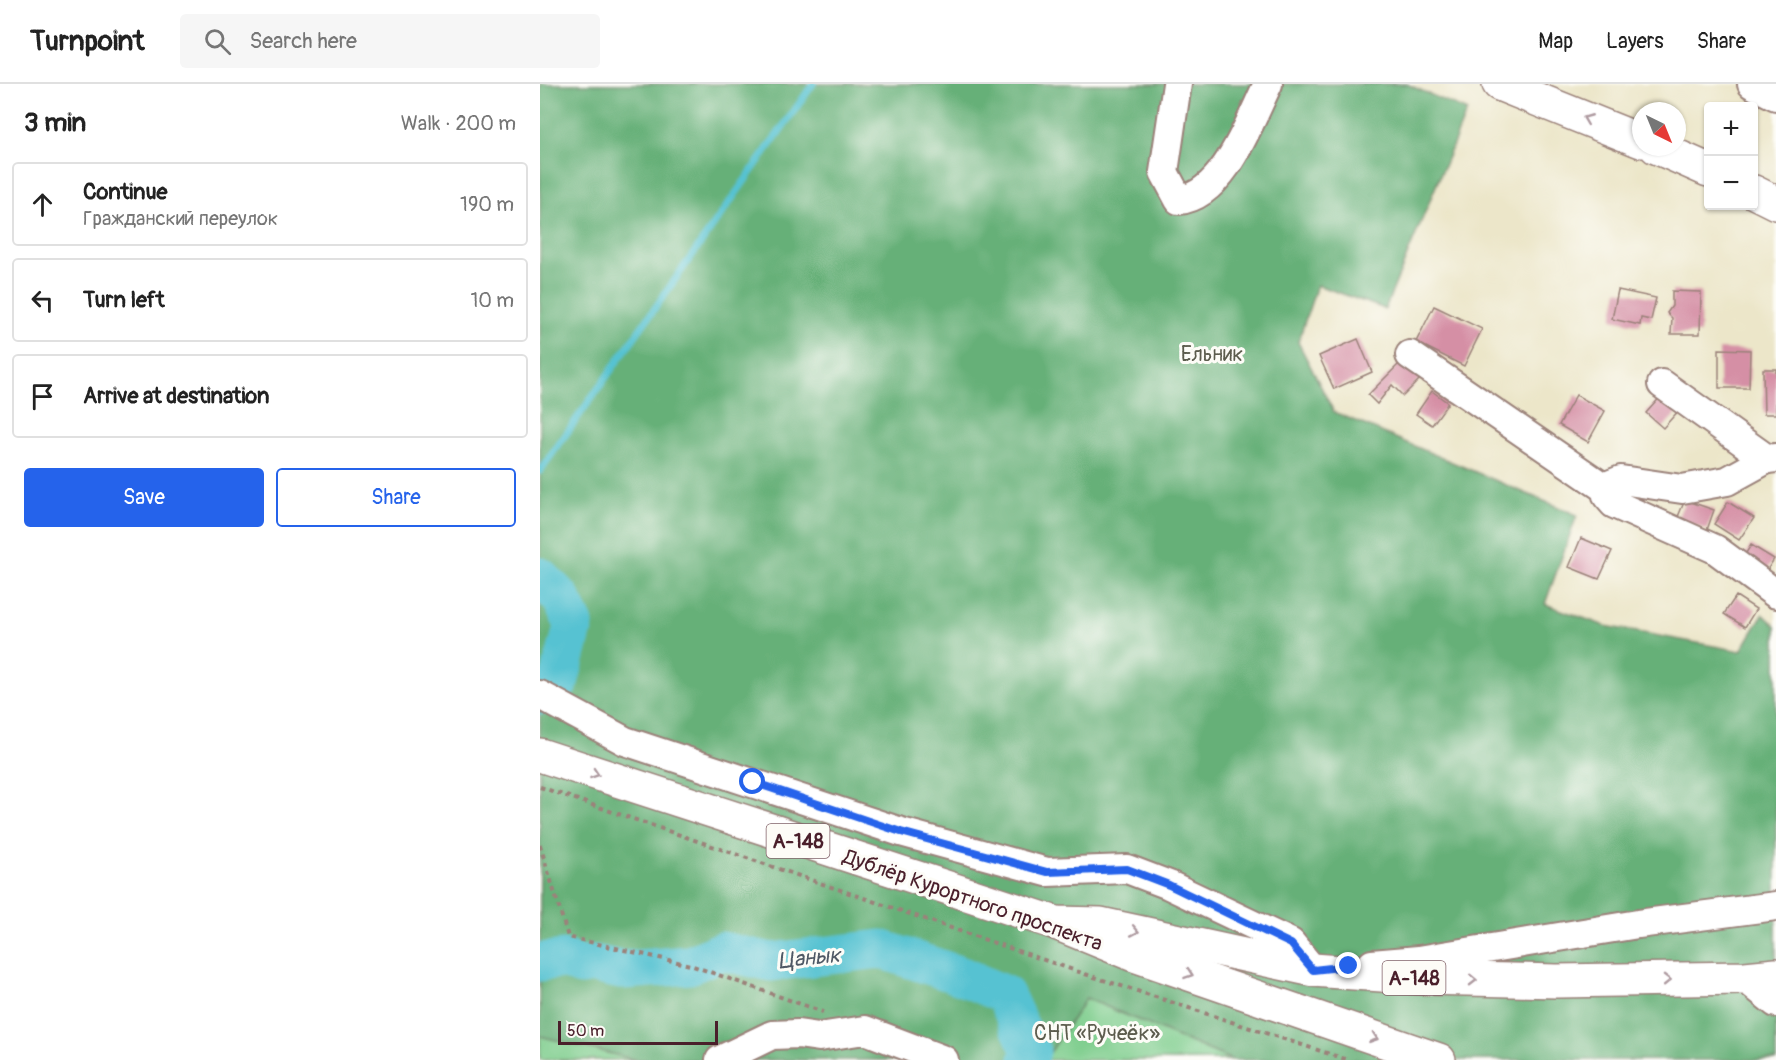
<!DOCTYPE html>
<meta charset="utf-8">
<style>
:root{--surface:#fff;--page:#f6f6f6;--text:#222;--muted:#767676;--line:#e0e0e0;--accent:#2563eb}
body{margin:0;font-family:Pangolin,sans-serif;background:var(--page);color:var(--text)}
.controls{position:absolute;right:18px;top:18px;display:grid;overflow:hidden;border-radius:6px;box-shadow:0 2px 4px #0004}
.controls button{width:54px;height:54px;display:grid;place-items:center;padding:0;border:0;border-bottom:2px solid var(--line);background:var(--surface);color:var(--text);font:30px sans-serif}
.compass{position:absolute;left:1092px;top:18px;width:54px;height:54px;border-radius:50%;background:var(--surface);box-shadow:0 2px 4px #0004;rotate:137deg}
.scale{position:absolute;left:18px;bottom:15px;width:160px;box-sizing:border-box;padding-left:6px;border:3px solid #4a1f2b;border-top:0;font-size:16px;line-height:21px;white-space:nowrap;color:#4a1f2b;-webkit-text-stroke:4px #fdfcf7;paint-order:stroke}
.stop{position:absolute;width:18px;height:18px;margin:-14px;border:4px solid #2563eb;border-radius:50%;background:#fff}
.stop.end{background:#2563eb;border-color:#fff;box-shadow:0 2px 6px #0008}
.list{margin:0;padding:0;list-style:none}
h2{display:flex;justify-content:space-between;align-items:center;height:78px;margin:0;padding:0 24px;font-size:26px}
h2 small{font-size:20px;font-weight:400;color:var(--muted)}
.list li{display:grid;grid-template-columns:39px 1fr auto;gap:18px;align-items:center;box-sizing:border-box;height:84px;margin:0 12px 12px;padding:0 12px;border:2px solid var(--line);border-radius:6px}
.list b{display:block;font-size:22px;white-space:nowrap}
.list p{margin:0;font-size:20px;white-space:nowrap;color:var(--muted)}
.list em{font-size:20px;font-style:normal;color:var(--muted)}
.actions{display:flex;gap:12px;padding:18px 24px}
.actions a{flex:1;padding:14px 0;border:2px solid var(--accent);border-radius:6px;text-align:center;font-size:21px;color:var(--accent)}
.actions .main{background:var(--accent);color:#fff}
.icon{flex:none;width:33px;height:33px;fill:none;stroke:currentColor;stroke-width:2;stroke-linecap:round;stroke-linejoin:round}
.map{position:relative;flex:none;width:1236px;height:976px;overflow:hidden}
header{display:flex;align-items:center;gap:36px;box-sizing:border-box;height:84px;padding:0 30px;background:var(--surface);border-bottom:2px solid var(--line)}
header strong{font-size:28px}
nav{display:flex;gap:33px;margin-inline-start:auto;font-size:21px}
.search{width:420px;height:54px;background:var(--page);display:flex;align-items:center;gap:15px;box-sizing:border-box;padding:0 21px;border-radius:6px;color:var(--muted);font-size:22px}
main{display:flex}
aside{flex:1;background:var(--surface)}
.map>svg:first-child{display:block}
.green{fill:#7ecd8d;stroke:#64765c;stroke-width:1.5}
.forest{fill:#66b078;stroke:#586852;stroke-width:1.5}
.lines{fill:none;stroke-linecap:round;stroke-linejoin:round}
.stream{stroke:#57c2d2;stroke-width:7}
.river{stroke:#57c2d2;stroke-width:39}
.building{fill:#d58fa5}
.minor-casing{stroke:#9b827a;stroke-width:32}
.major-casing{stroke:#9b827a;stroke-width:36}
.highway-casing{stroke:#9b827a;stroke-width:36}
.path{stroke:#9b827a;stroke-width:4;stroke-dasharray:4.5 4.5;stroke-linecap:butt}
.minor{stroke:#fff;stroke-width:28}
.major{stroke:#fff;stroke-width:33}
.highway{stroke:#fff;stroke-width:33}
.oneway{stroke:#ae9aa0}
.route{stroke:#2563eb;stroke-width:8}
.labels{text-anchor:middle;stroke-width:6;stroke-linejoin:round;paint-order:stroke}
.shield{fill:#fdfcf7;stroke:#806168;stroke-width:1.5}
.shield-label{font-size:20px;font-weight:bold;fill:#4a1f2b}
.park-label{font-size:21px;fill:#5c5c4d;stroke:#fdfcf7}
.street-label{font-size:21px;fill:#4a1f2b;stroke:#fdfcf7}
.water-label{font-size:22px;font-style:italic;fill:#4f5865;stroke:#fdfcf7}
</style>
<header>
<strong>Turnpoint</strong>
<div class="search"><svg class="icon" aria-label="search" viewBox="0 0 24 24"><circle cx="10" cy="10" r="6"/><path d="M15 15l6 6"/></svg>Search here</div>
<nav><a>Map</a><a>Layers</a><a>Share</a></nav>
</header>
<main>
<aside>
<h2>3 min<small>Walk · 200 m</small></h2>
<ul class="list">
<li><svg class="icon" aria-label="ahead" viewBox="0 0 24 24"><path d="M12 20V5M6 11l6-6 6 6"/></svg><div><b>Continue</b><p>Гражданский переулок</p></div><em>190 m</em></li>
<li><svg class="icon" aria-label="left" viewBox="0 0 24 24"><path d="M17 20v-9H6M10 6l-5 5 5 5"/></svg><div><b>Turn left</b></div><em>10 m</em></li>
<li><svg class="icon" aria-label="arrive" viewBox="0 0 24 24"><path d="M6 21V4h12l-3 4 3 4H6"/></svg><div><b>Arrive at destination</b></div></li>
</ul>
<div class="actions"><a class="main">Save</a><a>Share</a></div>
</aside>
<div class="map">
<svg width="1236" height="976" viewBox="0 0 1236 976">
<rect width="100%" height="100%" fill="#fdfcf7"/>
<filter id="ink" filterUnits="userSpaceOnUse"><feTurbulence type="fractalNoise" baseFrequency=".0167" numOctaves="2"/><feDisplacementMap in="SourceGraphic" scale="12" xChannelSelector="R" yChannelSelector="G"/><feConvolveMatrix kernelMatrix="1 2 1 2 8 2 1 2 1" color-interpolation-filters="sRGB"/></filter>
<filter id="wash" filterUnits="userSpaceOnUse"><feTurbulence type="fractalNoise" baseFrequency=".008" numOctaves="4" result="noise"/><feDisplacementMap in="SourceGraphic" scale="24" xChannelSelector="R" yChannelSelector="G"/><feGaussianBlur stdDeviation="1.35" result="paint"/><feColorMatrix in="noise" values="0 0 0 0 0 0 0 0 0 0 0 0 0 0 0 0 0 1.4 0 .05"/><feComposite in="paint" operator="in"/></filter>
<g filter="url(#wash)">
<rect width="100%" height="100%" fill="#ece6c9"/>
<path class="green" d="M546 914 692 976H505Z
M0 952 96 976H0Z"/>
<path class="forest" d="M0 0H867L927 27 845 225 777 201 758 258 794 328 1037 431 1005 520 1065 542 1201 567 1223 530 1236 542V976H692L546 914 505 976H96L0 952Z"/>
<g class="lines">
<path class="stream" d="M0 387 273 0"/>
<path class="river" d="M0 493 21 514 34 540 19 598 1 611
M0 878 24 875 41 882 54 880 81 886 98 885 150 881 182 867 231 878 341 865 424 893 465 911 491 967 488 976"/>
</g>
<g id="blocks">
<path class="building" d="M1078 206 1116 214 1111 236 1101 234 1100 241 1072 235Z
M1132 207 1161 208 1160 250H1131L1132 234 1127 229 1132 222Z
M894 222 942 245 924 282 876 258Z
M818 255 832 288 794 305 779 272Z
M1179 265 1210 266 1209 304H1179Z
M865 274 883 292 863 312 852 301 837 320 828 311Z
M1223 285H1236V330H1224Z
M892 307 908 319 892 341 876 330Z
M1124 309 1141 324 1123 344 1106 329Z
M1036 311 1065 327 1048 358 1019 341Z
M1145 416 1174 426 1167 446 1137 435Z
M1188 418 1214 434 1199 456 1174 440Z
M1041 454 1072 467 1059 495 1029 483Z
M1211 461 1234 475 1224 491 1201 477Z
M1196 512 1216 525 1205 543 1184 530Z"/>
</g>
</g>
<g filter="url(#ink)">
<use href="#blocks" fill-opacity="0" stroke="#9b827a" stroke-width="1.5"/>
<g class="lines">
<g class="minor-casing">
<path id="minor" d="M637 0 624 88 639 116C684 112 710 36 728 0
M1212 0 1236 12
M870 271 1066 405
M1122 300 1227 375 1236 374
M1227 375 1187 397 1142 405 1081 396 1071 400 1066 405 1067 412 1074 420 1175 465 1236 510
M0 611 85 657 361 748 507 788 587 785 629 801 751 859 773 886 783 885
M832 880 879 876 1098 840 1236 822
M1205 894 1236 919
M180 976 232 951 258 950 279 953 325 946 404 976"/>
</g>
<g class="major-casing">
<path id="major" d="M516 839 594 871 899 976"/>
</g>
<g class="highway-casing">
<path id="highway" d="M959 0 1101 57
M1116 63 1168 86
M1214 108 1236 119
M0 671 516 839 561 840 773 886 883 894 1017 897 1205 894 1236 891"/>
</g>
<path class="path" d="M0 703 545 890 808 976
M0 761 28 853 150 881 283 928"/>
<use href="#minor" class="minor"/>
<use href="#major" class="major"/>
<use href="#highway" class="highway"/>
</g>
<defs><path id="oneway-chevron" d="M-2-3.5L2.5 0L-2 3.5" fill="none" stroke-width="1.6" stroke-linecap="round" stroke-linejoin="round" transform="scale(1.5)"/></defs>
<g class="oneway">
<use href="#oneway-chevron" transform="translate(1047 35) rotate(-158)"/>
<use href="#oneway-chevron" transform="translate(55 690) rotate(19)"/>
<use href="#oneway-chevron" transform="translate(595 847) rotate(11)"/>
<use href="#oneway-chevron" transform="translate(649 890) rotate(19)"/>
<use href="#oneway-chevron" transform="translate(933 896) rotate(1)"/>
<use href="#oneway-chevron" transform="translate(1127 896) rotate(-1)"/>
<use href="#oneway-chevron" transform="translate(834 954) rotate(19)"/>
</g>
</g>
<g class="lines" filter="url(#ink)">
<path class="route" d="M213 698 361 748 507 788 587 785 629 801 751 860 773 886 809 882"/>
</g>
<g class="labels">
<g class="shield">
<rect x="226.5" y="740" width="63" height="34" rx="4.5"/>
<rect x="842.5" y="877" width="63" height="34" rx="4.5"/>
</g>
<g class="shield-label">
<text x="258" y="764">А-148</text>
<text x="874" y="901">А-148</text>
</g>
<g class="park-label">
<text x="672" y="277">Ельник</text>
<text x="557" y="956">СНТ «Ручеёк»</text>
</g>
<g class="street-label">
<text transform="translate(433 816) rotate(19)" y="7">Дублёр Курортного проспекта</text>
</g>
<g class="water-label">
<text transform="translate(269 873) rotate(-6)" y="8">Цанык</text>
</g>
</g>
</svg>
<div class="controls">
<button>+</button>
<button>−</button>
</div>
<svg class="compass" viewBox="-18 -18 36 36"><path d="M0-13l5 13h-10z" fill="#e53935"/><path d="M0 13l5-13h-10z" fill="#767676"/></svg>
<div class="scale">50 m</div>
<div class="stop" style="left:213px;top:698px"></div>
<div class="stop end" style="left:809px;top:882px"></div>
</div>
</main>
